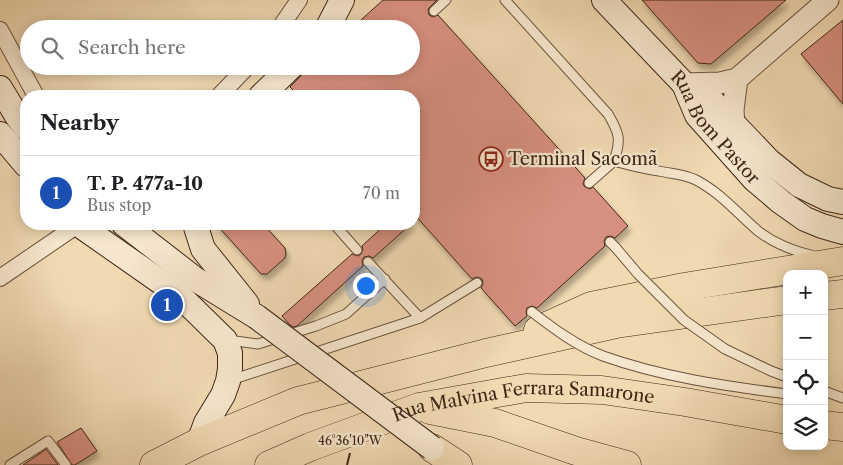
<!DOCTYPE html>
<meta charset="utf-8">
<style>
:root{--surface:#fff;--page:#f6f6f6;--text:#202124;--muted:#757577;--line:#e0e0e0;--accent:#db2777}
body{margin:0;font-family:"Libre Caslon Text",serif;background:var(--page);color:var(--text)}
.controls{position:absolute;right:15px;bottom:15px;display:grid;overflow:hidden;border-radius:10px;box-shadow:0 2px 12px #0003}
.controls button{width:45px;height:45px;display:grid;place-items:center;padding:0;border:0;border-bottom:1px solid var(--line);background:var(--surface);color:var(--text);font:25px sans-serif}
.you{position:absolute;left:365px;top:285px;width:18px;height:18px;margin:-12px;border:4px solid #fff;border-radius:50%;background:#1a73e8;box-shadow:0 0 0 8px #1a73e833}
.badge{display:grid;place-items:center;width:32px;height:32px;border-radius:50%;background:var(--accent);color:#fff;font-size:16px;font-weight:700}
.pin{position:absolute;translate:-50% -50%;border:2px solid #fff;box-shadow:0 1px 5px #0006}
.list{margin:0;padding:0;list-style:none}
h2{display:flex;justify-content:space-between;align-items:center;height:65px;margin:0;padding:0 20px;font-size:21px}
h2 small{font-size:16px;font-weight:400;color:var(--muted)}
.list li{display:grid;grid-template-columns:32px 1fr auto;gap:15px;align-items:center;box-sizing:border-box;height:75px;padding:0 20px;border-top:1px solid var(--line)}
.list b{display:block;font-size:19px;white-space:nowrap}
.list p{margin:0;font-size:16px;white-space:nowrap;color:var(--muted)}
.list em{font-size:16px;font-style:normal;color:var(--muted)}
.icon{flex:none;width:28px;height:28px;fill:none;stroke:currentColor;stroke-width:2;stroke-linecap:round;stroke-linejoin:round}
.map{position:relative;flex:none;width:843px;height:465px;overflow:hidden}
.search{position:absolute;background:var(--surface);box-shadow:0 2px 12px #0003;left:20px;top:20px;width:400px;height:55px;display:flex;align-items:center;gap:12px;box-sizing:border-box;padding:0 18px;border-radius:28px;color:var(--muted);font-size:19px}
.panel{position:absolute;background:var(--surface);box-shadow:0 2px 12px #0003;left:20px;top:90px;width:400px;height:140px;border-radius:20px}
.map>svg:first-child{display:block}
.building{fill:#d78f7f;stroke:#3f2617;filter:url(#shadow)}
.lines{fill:none;stroke-linecap:round;stroke-linejoin:round}
.service-casing{stroke:#6c533e;stroke-width:11}
.minor-casing{stroke:#6c533e;stroke-width:18}
.tertiary-casing{stroke:#6c533e;stroke-width:23}
.secondary-casing{stroke:#3f2617;stroke-width:26}
.trunk-casing{stroke:#3f2617;stroke-width:29}
.service{stroke:#f6e6cd;stroke-width:9}
.minor{stroke:#f6e6cd;stroke-width:16}
.tertiary{stroke:#f6e6cd;stroke-width:21}
.secondary{stroke:#f6e6cd;stroke-width:24}
.trunk{stroke:#f1d9b2;stroke-width:28}
.service-bridge-casing{stroke:#6c533e;stroke-width:11;stroke-linecap:butt}
.secondary-bridge-casing{stroke:#3f2617;stroke-width:26;stroke-linecap:butt}
.service-bridge{stroke:#f6e6cd;stroke-width:9}
.secondary-bridge{stroke:#f6e6cd;stroke-width:24}
.ticks{fill:none;stroke:#3f2617;stroke-width:2}
.labels{text-anchor:middle;stroke-width:4.5;stroke-linejoin:round;paint-order:stroke}
.street-label{font-size:18px;fill:#3f2617;stroke:#f6e6cd}
.poi-label{font-size:18px;fill:#3f2617;stroke:#f6e6cd;text-anchor:start}
.ticks-label{font-size:12px;text-anchor:middle;fill:#3f2617;stroke:#f6e6cd;stroke-width:4.5;stroke-linejoin:round;paint-order:stroke}
</style>
<div class="map">
<svg width="843" height="465" viewBox="0 0 843 465">
<defs>
<filter id="shadow"><feDropShadow dx="3" dy="5.5" stdDeviation="2.5" flood-color="#0004"/></filter>
</defs>
<rect width="100%" height="100%" fill="#f1d9b2"/>
<filter id="stains"><feTurbulence type="fractalNoise" baseFrequency=".004" numOctaves="4"/><feColorMatrix values="0 0 0 0 .2 0 0 0 0 .09 0 0 0 0 .02 0 0 0 .5 -.17"/></filter>
<radialGradient id="worn" r=".72"><stop offset=".6" stop-color="#630" stop-opacity="0"/><stop offset="1" stop-color="#630" stop-opacity=".3"/></radialGradient>
<path class="building" d="M383 0H437L428 9 429 15 433 17 438 15 585 178 583 184 585 187 590 189 593 187 628 226 615 238 611 236 606 237 604 241 605 246 537 308 532 306 527 308 526 312 527 316 515 326 481 288 483 283 482 279 477 277 472 279 414 214V96H299L290 87 310 66H411V29H351Z
M642 0H786L711 64 698 63Z
M843 20V104L801 54Z
M216 224H263L285 248 286 254 285 258 267 274H261Z
M386 224H411L373 258 369 256 364 257 362 261 363 266 297 326 293 327 289 324 282 316 352 254 358 256 361 254 363 249 362 246Z
M81 428 97 451 75 465H72L57 442Z
M46 449 58 465H23L42 452Z"/>
<g class="lines">
<g class="service-casing">
<path id="service" d="M505 0 608 114C620 134 621 140 614 161
M434 11 446 0
M614 161C629 165 643 169 659 171 672 174 684 174 696 180 721 193 737 213 758 231 775 244 793 251 814 256
M589 183 614 161
M334 224 357 250
M610 242 616 248
M368 262 420 318
M228 340 258 344 316 326 346 314 385 279
M231 380 420 318 477 283
M824 391 843 398
M10 465 48 441 66 465"/>
</g>
<g class="minor-casing">
<path id="minor" d="M279 29 299 0
M0 30 36 96
M219 96 248 66
M0 278 79 224"/>
</g>
<g class="tertiary-casing">
<path id="tertiary" d="M684 84 720 83 737 79 828 0
M734 126 733 110 737 79"/>
</g>
<g class="secondary-casing">
<g id="secondary">
<path id="s1" d="M604 0 684 84 697 115 754 179 781 202 805 219 822 226 843 232"/>
<path d="M327 29 342 0"/>
<path d="M684 84 709 98 769 161 799 185 828 199 843 202"/>
<path d="M0 88 17 116 26 128"/>
<path d="M261 96 292 66"/>
<path d="M0 134 26 165"/>
<path d="M78 224 178 294 225 340 230 353V369L228 381 223 395 206 423 199 442"/>
<path d="M124 224 195 279 257 317"/>
<path d="M195 224 203 249 247 304"/>
</g>
</g>
<g class="trunk-casing">
<g id="trunk">
<path d="M824 296 843 294"/>
<path d="M538 330 591 306 684 287 843 261"/>
<path d="M430 410 495 423 576 451 627 465"/>
<path d="M824 425 843 427"/>
<path d="M432 448 458 465"/>
<path d="M154 465 199 442 298 401 486 353 616 324 787 300"/>
<path id="s2" d="M269 465 310 447 419 407 526 388 602 390 685 402 787 420"/>
</g>
</g>
<use href="#service" class="service"/>
<use href="#minor" class="minor"/>
<use href="#tertiary" class="tertiary"/>
<use href="#secondary" class="secondary"/>
<use href="#trunk" class="trunk"/>
<g class="service-bridge-casing">
<path id="service-bridge" d="M616 248 638 274 684 320 725 349 771 371 787 377
M532 312C554 329 577 346 603 356 662 377 725 386 787 394"/>
</g>
<g class="secondary-bridge-casing">
<path id="secondary-bridge" d="M257 317 432 448"/>
</g>
<use href="#service-bridge" class="service-bridge"/>
<use href="#secondary-bridge" class="secondary-bridge"/>
</g>
<path class="ticks" d="M347 465 350 453"/>
<defs>
<g id="bus-ring" transform="scale(1.25)"><circle r="9.5" fill="#f6e6cd" stroke="#8f2418" stroke-width="1.5"/><path d="M-5-6H5V4H4V6H2V4H-2V6H-4V4H-5ZM-3.5-4V0h7V-4ZM-3.5 1.2v1.5H-2V1.2ZM2 1.2v1.5H3.5V1.2Z" fill="#8f2418"/></g>
</defs>
<g fill-rule="evenodd">
<use href="#bus-ring" x="491" y="159"/>
</g>
<g class="labels">
<g class="street-label">
<text dy="6" stroke="none"><textPath href="#s1" startOffset="170">Rua Bom Pastor</textPath></text>
<text dy="6" stroke="none"><textPath href="#s2" startOffset="266">Rua Malvina Ferrara Samarone</textPath></text>
</g>
<g class="poi-label">
<text x="508" y="165">Terminal Sacomã</text>
</g>
</g>
<g class="ticks-label">
<text x="350" y="445">46°36'10"W</text>
</g>
<rect width="100%" height="100%" filter="url(#stains)"/>
<rect width="100%" height="100%" fill="url(#worn)"/>
</svg>
<div class="controls">
<button>+</button>
<button>−</button>
<button><svg class="icon" aria-label="locate" viewBox="0 0 24 24"><circle cx="12" cy="12" r="6"/><path d="M12 2v4M12 18v4M2 12h4M18 12h4"/></svg></button>
<button><svg class="icon" aria-label="layers" viewBox="0 0 24 24"><path d="M12 4l9 5-9 5-9-5zM3 14l9 5 9-5"/></svg></button>
</div>
<div class="you"></div>
<div class="pin badge" style="left:167px;top:305px;background:#1a4fb4">1</div>
<div class="search"><svg class="icon" aria-label="search" viewBox="0 0 24 24"><circle cx="10" cy="10" r="6"/><path d="M15 15l6 6"/></svg>Search here</div>
<section class="panel">
<h2>Nearby<small></small></h2>
<ul class="list">
<li><span class="badge" style="background:#1a4fb4">1</span><div><b>T. P. 477a-10</b><p>Bus stop</p></div><em>70 m</em></li>
</ul>
</section>
</div>
